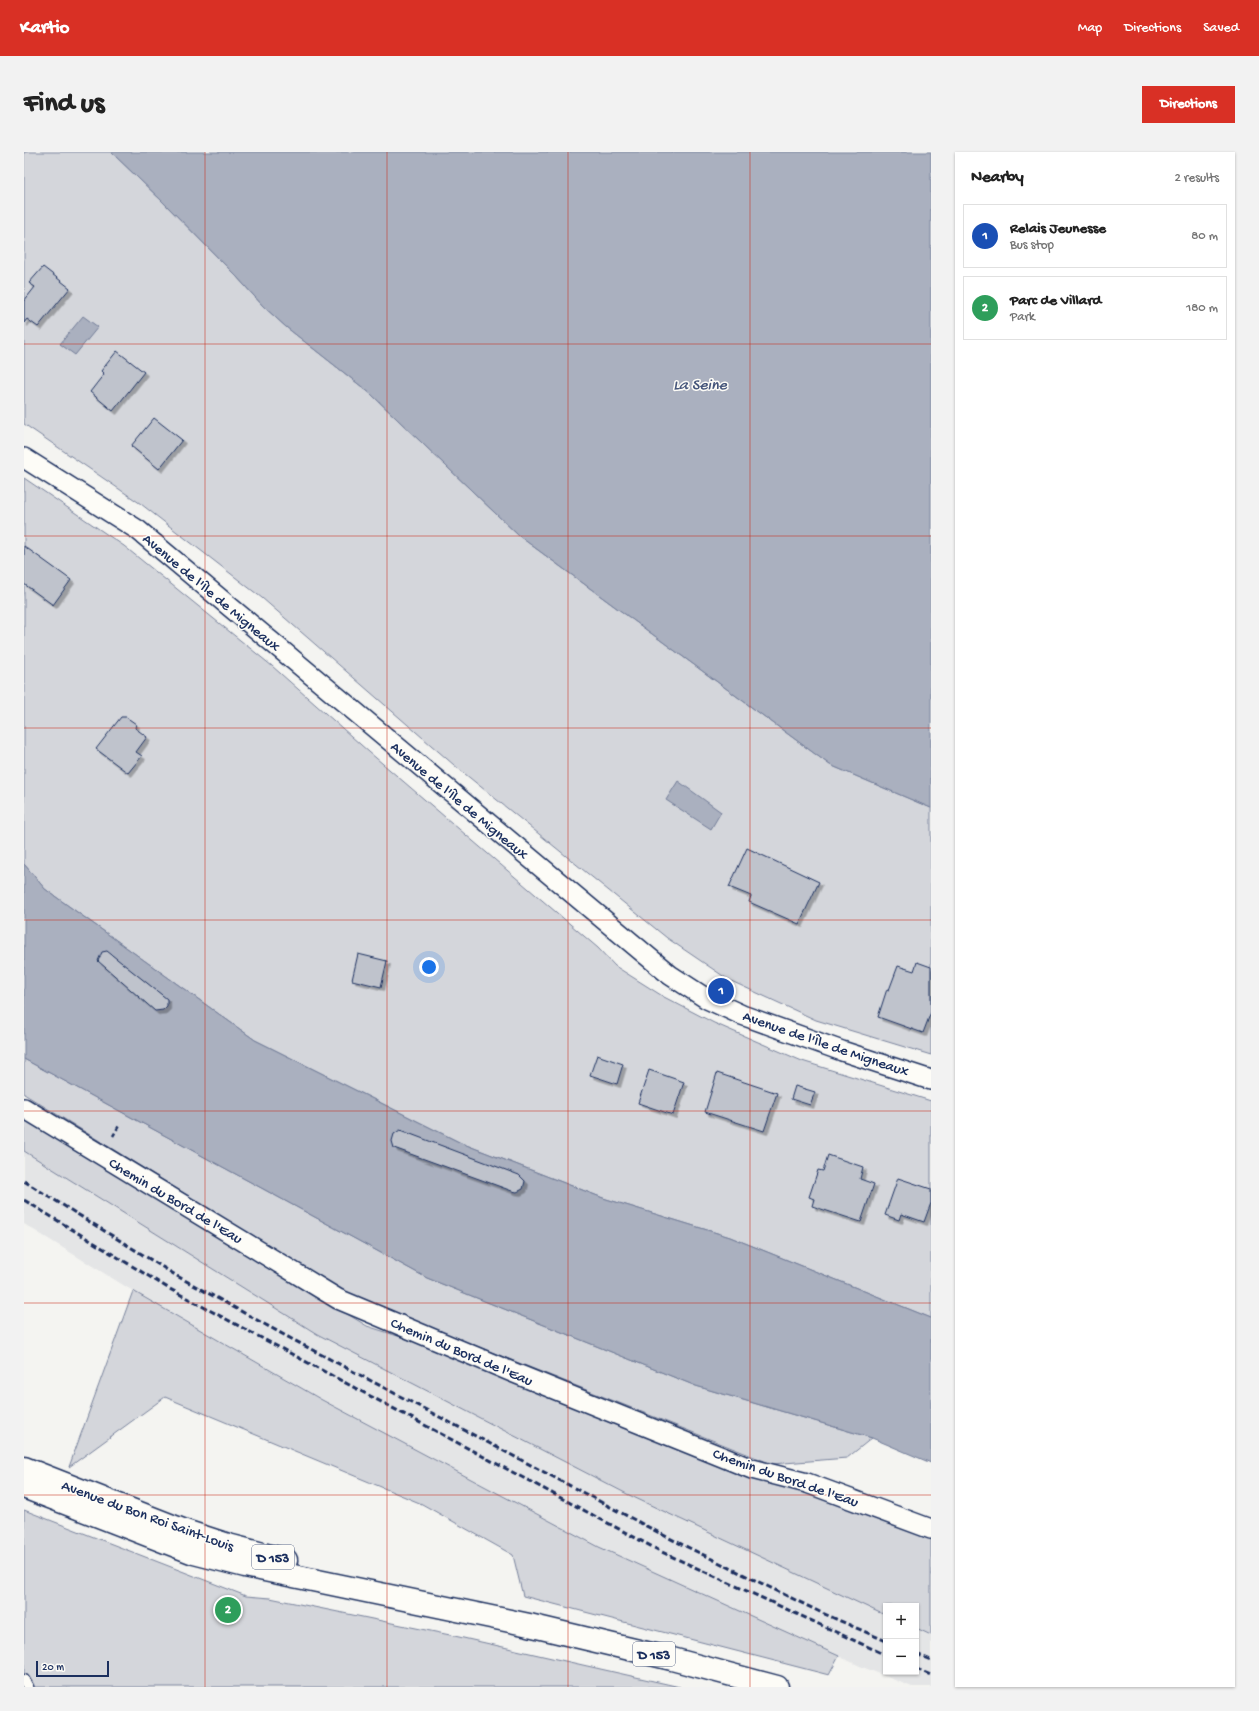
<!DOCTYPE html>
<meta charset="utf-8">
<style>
:root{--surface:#fff;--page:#f2f2f2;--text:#222;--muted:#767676;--line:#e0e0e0;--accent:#d93025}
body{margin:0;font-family:"Gochi Hand",sans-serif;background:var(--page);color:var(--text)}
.controls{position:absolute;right:12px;bottom:12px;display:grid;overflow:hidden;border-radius:0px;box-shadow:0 1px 3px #0004}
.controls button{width:36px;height:36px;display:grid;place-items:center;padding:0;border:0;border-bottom:1px solid var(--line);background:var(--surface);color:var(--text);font:20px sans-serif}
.scale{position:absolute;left:12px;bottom:10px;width:73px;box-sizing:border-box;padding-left:4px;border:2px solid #1b2f5e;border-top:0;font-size:11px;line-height:14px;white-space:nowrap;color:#1b2f5e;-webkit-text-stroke:3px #fdfcf7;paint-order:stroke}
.you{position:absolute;left:405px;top:815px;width:14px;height:14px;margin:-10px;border:3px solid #fff;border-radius:50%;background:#1a73e8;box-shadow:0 0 0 6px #1a73e833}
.badge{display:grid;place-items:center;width:26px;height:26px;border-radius:50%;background:var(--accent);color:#fff;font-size:13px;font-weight:700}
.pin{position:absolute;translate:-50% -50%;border:2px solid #fff;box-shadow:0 1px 4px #0006}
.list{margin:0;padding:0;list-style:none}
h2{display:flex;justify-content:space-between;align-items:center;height:52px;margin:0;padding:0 16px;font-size:17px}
h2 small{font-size:13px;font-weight:400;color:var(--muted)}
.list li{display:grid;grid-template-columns:26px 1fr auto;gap:12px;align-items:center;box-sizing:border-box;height:64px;margin:0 8px 8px;padding:0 8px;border:1px solid var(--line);border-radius:0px}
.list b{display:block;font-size:15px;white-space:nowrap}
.list p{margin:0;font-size:13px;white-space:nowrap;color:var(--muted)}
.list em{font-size:13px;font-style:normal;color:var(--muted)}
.map{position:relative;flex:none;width:907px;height:1535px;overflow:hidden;border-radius:0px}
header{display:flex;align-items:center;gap:24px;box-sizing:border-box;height:56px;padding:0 20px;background:var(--accent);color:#fff}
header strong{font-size:19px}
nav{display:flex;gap:22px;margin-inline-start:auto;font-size:14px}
.intro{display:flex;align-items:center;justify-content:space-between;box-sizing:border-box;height:96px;padding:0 24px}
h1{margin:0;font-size:28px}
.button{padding:10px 18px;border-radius:0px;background:var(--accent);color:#fff;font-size:14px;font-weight:700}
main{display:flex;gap:24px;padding:0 24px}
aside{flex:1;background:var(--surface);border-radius:0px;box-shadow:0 1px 3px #0004}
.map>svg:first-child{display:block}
.built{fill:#e4e5e6}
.green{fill:#d4d6db;stroke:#78829c}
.water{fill:#aab0bf;stroke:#717c98}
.building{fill:#bfc3cc;stroke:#1b2f5e;filter:url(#shadow)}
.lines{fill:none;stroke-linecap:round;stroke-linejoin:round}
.service-casing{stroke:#1b2f5e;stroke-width:13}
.minor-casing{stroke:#1b2f5e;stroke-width:22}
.primary-casing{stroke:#1b2f5e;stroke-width:25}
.path{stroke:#1b2f5e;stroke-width:2.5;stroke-dasharray:4 3;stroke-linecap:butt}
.service{stroke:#fdfcf7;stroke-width:10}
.minor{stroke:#fdfcf7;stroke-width:19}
.primary{stroke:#fdfcf7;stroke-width:22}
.rail{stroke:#1b2f5e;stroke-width:3;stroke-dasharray:6 3;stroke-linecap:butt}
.grid{fill:none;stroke:#c8321e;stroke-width:1;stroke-opacity:0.55}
.labels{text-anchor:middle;stroke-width:3;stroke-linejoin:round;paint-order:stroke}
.shield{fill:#fdfcf7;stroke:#5f6c8c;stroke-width:1}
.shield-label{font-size:14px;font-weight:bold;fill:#1b2f5e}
.street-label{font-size:15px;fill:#1b2f5e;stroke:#fdfcf7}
.water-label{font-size:16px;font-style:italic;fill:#46567b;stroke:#fdfcf7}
</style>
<header>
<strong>Kartio</strong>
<nav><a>Map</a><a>Directions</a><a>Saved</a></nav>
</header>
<div class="intro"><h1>Find us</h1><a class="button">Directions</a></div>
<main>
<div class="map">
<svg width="907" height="1535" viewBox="0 0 907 1535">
<defs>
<filter id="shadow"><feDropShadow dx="3.5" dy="3.5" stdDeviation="0" flood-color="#0004"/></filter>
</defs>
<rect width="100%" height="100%" fill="#f4f4f1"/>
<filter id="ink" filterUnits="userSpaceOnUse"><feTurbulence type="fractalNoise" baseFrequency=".025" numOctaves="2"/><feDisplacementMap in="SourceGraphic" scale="8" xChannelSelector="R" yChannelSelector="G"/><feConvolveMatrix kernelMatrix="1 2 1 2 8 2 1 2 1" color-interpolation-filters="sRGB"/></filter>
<g filter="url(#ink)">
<path class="built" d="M0 999 293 1182 605 1343 862 1463V1520H892V1476L907 1483V1535H888L836 1514 575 1395 298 1248 109 1139 0 1072Z"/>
<path class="green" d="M0 0H87L137 48 213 125 239 154 262 175 347 242 495 384 806 613 907 656V903L792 868 705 828 643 786 430 613 238 446 117 352 0 272Z
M0 326 100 394 248 514 345 600 574 796 591 814 640 845 690 871 778 909 907 949V1166L706 1085 579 1046 437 991 231 888 21 737 0 712Z
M0 907 403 1126 672 1234 848 1286 823 1306 748 1312 322 1142 0 942Z
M0 965 343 1174 420 1199 781 1339 907 1384V1483L892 1476V1454H862V1463L854 1460 605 1343 293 1182 0 999Z
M109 1139 298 1248 575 1395 815 1504 805 1523 499 1444 489 1403 398 1352 141 1245 45 1315Z
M0 1358 222 1444 246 1446 426 1483 656 1535H0Z"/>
<path class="water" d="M87 0H907V656L806 613 495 384 347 242 262 175 239 154 213 125 137 48Z
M59 164 74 175 51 203 36 192Z
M654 629 697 660 687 677 642 648Z
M0 712 21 737 231 888 437 991 579 1046 706 1085 907 1166V1311L848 1286 672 1234 403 1126 0 907Z"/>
<path class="building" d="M19 115 46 136 14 175 3 167 0 171V149L11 135 5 131Z
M93 199 120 220 89 259 66 240 80 222 77 219Z
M130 266 158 288 135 317 107 294Z
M0 394 47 428 29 453 0 432Z
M97 565H102L112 572 111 576 123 585 112 600 118 604 104 621 72 597Z
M723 696 795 730 775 772 725 750 727 744 705 735Z
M83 799 143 847V854L139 858 131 859 74 809 78 800Z
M334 802 363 809 357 835 328 828Z
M893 810 907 815V860L899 881 854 865 863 837 865 838 874 814 890 819Z
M573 903 599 912 593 932 566 923Z
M625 918 660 930 649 963 614 951Z
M693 921 753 941 740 979 681 960Z
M771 934 791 940 786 953 767 947Z
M376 978 495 1023 501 1029 499 1037 493 1040 488 1039 370 996 368 989 370 982Z
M804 1003 839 1015 836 1027 850 1032 837 1070 788 1054 790 1047 785 1045 794 1018 799 1019Z
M874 1026 907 1037V1051L900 1070 877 1062 875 1068 861 1063Z"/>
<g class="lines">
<g class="service-casing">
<path id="service" d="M0 1528 4 1535"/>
</g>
<g class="minor-casing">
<path id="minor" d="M0 306 114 378 646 823 683 847 718 863 818 899 907 928
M0 956 314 1147 488 1220 728 1317 783 1331 907 1377"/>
</g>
<g class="primary-casing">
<path id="primary" d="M0 1316 161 1379 204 1393 262 1408
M0 1335 170 1401 221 1414 505 1473 648 1507 753 1535"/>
</g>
<path class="path" d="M89 984 96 972"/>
<use href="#service" class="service"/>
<use href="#minor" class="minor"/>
<use href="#primary" class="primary"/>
<path class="rail" d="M0 1029 153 1124 262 1184 645 1386 796 1460 862 1489
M0 1048 144 1136 638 1400 862 1503
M892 1502 907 1508
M892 1517 907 1523"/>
</g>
</g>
<path class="grid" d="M181 0V1535M363 0V1535M544 0V1535M726 0V1535M0 192H907M0 384H907M0 576H907M0 768H907M0 959H907M0 1151H907M0 1343H907"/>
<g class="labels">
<g class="shield">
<rect x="228" y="1393" width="42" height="24" rx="3"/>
<rect x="609" y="1490" width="42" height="24" rx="3"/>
</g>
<g class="shield-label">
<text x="249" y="1410">D 153</text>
<text x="630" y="1507">D 153</text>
</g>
<g class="street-label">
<text transform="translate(188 440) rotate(40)" y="5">Avenue de l'Île de Migneaux</text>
<text transform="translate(436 648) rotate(40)" y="5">Avenue de l'Île de Migneaux</text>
<text transform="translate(802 891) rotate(19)" y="5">Avenue de l'Île de Migneaux</text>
<text transform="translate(152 1048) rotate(31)" y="5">Chemin du Bord de l'Eau</text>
<text transform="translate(438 1199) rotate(23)" y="5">Chemin du Bord de l'Eau</text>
<text transform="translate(762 1325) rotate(19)" y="5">Chemin du Bord de l'Eau</text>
<text transform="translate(124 1363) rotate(20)" y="5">Avenue du Bon Roi Saint-Louis</text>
</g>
<g class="water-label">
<text x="676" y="237">La Seine</text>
</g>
</g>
</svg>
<div class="controls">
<button>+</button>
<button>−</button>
</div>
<div class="scale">20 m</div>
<div class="you"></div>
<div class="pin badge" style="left:697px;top:839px;background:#1a4fb4">1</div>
<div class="pin badge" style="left:204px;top:1458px;background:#2e9e5b">2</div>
</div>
<aside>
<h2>Nearby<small>2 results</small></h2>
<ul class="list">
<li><span class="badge" style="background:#1a4fb4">1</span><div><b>Relais Jeunesse</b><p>Bus stop</p></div><em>80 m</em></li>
<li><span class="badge" style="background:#2e9e5b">2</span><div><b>Parc de Villard</b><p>Park</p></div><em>180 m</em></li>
</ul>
</aside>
</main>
